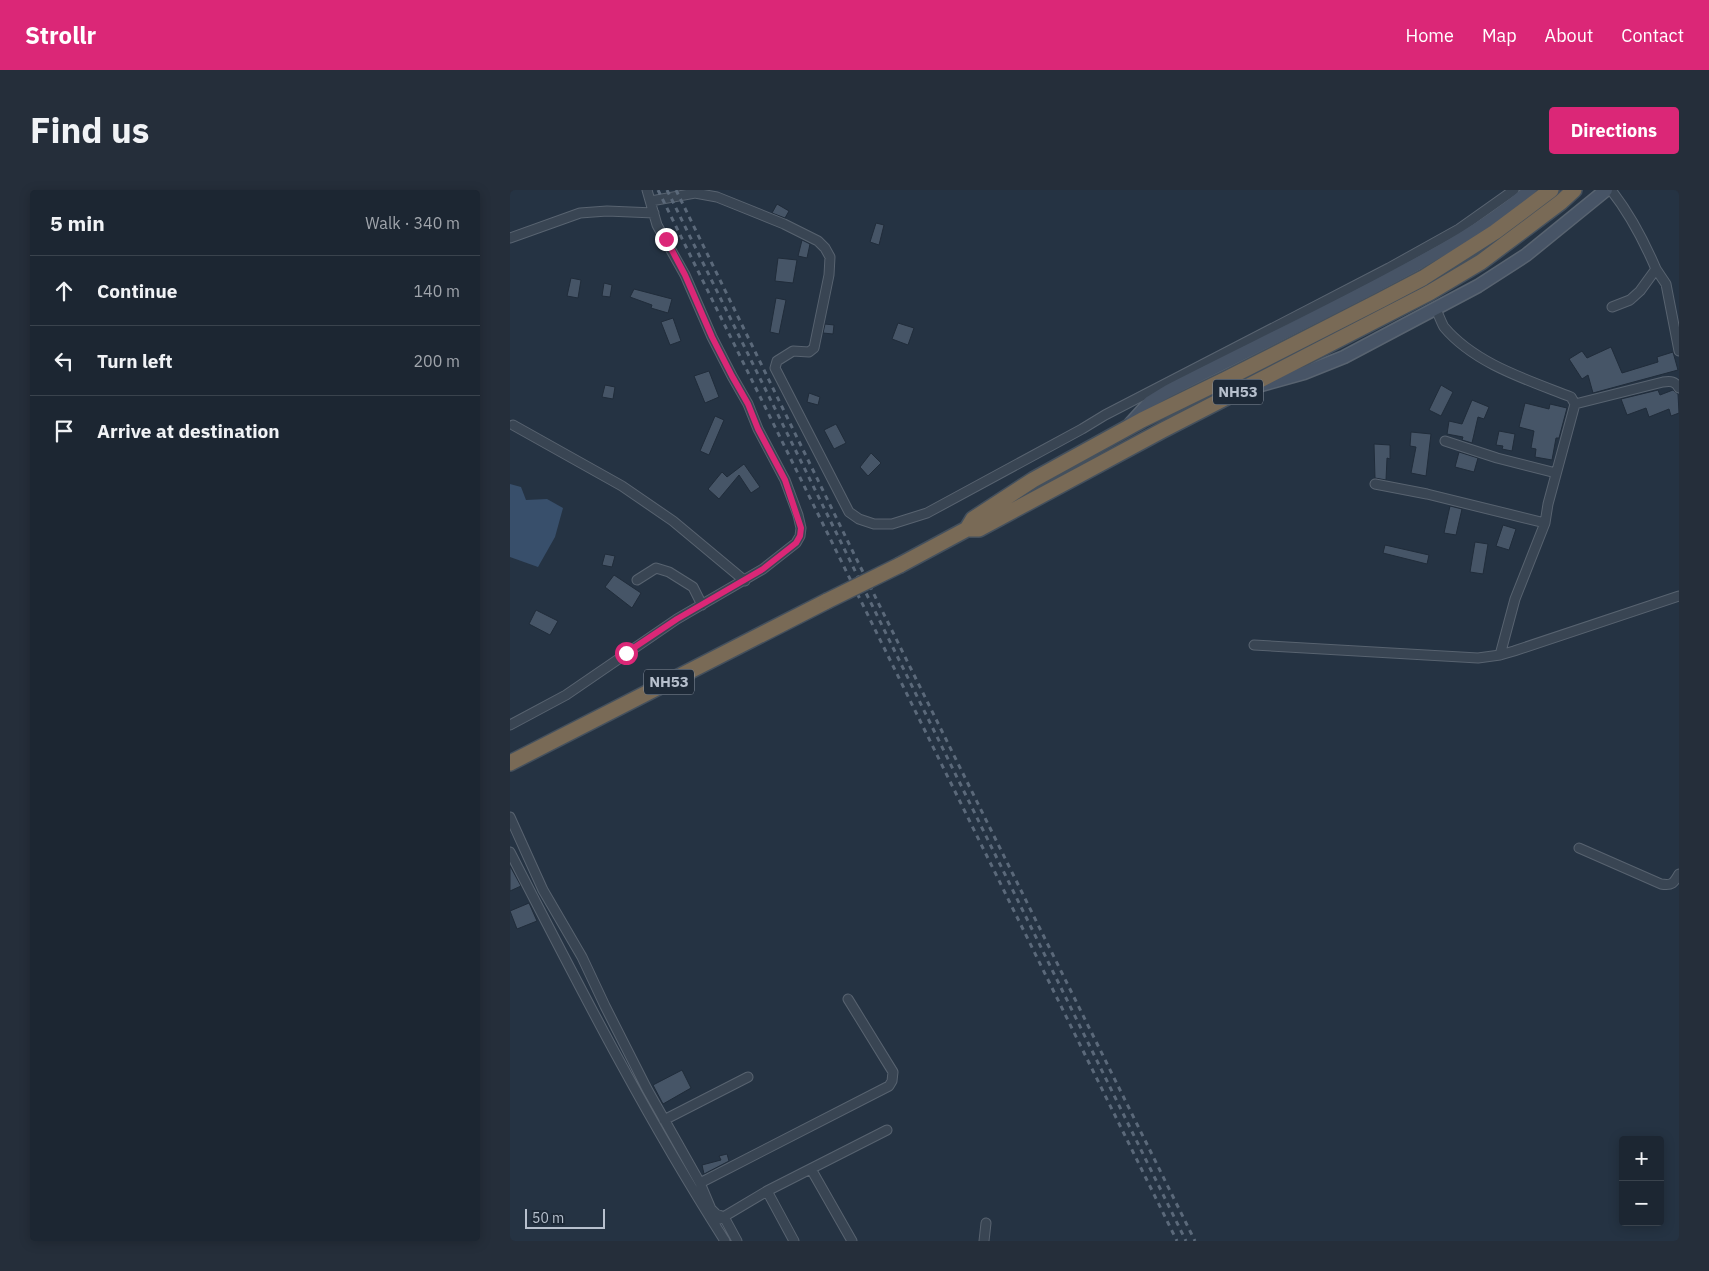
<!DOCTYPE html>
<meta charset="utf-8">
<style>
:root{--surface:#1c2632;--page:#252e3a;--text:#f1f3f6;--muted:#a0a5ac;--line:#3a434d;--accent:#db2777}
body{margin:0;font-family:"IBM Plex Sans",sans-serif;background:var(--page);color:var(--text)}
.controls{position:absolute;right:15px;bottom:15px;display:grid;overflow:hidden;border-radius:5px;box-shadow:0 2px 12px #0003}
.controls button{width:45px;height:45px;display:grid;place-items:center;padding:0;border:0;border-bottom:1px solid var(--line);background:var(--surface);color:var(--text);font:25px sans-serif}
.scale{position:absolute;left:15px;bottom:12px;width:80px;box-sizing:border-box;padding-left:5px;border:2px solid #b7c0cd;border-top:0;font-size:14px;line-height:18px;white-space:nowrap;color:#b7c0cd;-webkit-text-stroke:4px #1e2a38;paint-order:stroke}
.stop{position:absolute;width:15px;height:15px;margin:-11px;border:4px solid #db2777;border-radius:50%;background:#fff}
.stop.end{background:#db2777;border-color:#fff;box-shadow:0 1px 5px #0008}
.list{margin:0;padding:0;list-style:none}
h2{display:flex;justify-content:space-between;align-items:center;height:65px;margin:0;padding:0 20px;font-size:21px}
h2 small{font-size:16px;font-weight:400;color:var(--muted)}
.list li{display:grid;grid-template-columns:32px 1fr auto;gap:15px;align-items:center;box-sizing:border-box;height:70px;padding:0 20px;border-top:1px solid var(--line)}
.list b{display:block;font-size:19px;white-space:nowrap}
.list em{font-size:16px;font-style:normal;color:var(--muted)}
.icon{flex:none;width:28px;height:28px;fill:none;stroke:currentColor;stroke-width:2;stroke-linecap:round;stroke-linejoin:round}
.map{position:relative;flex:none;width:1169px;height:1051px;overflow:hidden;border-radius:5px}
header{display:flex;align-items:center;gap:30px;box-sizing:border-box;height:70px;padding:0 25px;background:var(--accent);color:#fff}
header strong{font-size:24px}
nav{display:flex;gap:28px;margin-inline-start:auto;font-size:18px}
.intro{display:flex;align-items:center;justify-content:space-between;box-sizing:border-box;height:120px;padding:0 30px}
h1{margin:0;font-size:35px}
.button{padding:12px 22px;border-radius:5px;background:var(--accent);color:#fff;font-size:18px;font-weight:700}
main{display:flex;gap:30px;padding:0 30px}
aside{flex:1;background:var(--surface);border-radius:5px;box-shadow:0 2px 12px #0003}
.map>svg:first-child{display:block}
.water{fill:#384f6b}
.building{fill:#465567;stroke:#202c3a}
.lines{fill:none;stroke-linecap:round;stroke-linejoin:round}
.street-casing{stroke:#586370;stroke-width:11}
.secondary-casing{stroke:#586370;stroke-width:15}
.highway-casing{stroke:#44505d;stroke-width:18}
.street{stroke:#394553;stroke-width:9}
.secondary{stroke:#475466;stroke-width:12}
.highway{stroke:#796a56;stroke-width:15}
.rail{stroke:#5b697a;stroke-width:3;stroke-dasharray:5 5;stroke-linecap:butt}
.highway-bridge-casing{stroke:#44505d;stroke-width:18;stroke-linecap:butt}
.highway-bridge{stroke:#796a56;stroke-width:15}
.route{stroke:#db2777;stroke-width:6}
.labels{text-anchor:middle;stroke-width:4;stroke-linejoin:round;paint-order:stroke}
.shield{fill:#1e2a38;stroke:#8993a0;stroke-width:1}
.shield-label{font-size:15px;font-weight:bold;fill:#b7c0cd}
</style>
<header>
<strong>Strollr</strong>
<nav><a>Home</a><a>Map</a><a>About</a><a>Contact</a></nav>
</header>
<div class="intro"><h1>Find us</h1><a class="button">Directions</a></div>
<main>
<aside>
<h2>5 min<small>Walk · 340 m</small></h2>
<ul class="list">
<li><svg class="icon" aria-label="ahead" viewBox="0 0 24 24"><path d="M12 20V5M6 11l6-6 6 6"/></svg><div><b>Continue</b></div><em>140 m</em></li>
<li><svg class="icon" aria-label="left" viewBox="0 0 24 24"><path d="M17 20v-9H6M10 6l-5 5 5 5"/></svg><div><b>Turn left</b></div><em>200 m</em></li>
<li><svg class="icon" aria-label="arrive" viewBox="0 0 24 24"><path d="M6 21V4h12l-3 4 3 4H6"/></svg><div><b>Arrive at destination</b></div></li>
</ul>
</aside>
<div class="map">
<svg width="1169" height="1051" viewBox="0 0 1169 1051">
<rect width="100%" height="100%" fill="#253343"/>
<path class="water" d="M0 294 11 297 16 310 37 309 53 318 45 347 28 377 0 367Z"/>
<path class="building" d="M267 14 279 21 275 28 262 23Z
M366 33 374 35 369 55 360 52Z
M292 50 300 54 297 68 288 66Z
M268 68 287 70 283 93 265 91Z
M61 88 71 90 68 108 57 106Z
M94 93 102 95 100 107 92 106Z
M124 99 162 109 158 123 141 118 142 115 120 107Z
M266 108 276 110 269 144 260 142Z
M163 128 171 151 160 155 151 132Z
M388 133 404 138 398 155 382 149Z
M315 134 324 135 323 144 313 143Z
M1101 157 1112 183 1148 172 1147 167 1163 162 1168 180 1083 203 1078 185 1072 189 1059 169 1072 161 1077 168Z
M199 181 209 207 195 213 184 186Z
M95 195 105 197 103 209 92 207Z
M931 195 943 202 931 226 919 220Z
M1148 200 1150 205 1163 200 1168 204 1169 223 1161 226 1159 219 1139 227 1136 218 1117 225 1111 209Z
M299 203 310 207 308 215 297 212Z
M962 210 979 217 974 229 968 227 962 253 952 250 953 247 937 244 939 231 952 234Z
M1015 213 1039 219 1040 214 1057 218 1049 248H1046L1042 270 1025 267 1026 259 1021 258 1024 241 1009 237Z
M205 226 214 230 199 265 190 261Z
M326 234 336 253 324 259 314 240Z
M989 241 1005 244 1002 261 992 259 993 256 986 255Z
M901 242 921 244 916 286 901 283 906 257 900 256Z
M864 254 880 255V269L877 268 876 290 865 288Z
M949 262 968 268 964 282 945 277Z
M361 263 371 273 358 286 350 277Z
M234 274 250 297 241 303 229 285 209 309 198 299 212 282 217 287Z
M940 316 952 319 946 345 934 343Z
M993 335 1006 339 999 360 986 356Z
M965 352 978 354 973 384 960 382Z
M875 355 919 365 917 374 873 363Z
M95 364 105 366 102 377 92 375Z
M104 385 131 403 122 418 95 397Z
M26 420 48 431 40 445 19 434Z
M0 676 11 696 0 701Z
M19 713 27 731 7 739 0 721Z
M172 880 181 898 153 914 143 895Z
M217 964 219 971 194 984 192 975 211 970 209 966Z"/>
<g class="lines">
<g class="street-casing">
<path id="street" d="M1101 0C1120 24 1134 51 1146 79L1130 101 1120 110 1102 117
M141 11 185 3 207 7 274 34 308 51 315 58 320 67 319 85 304 158 299 162 283 161 267 171 265 178 339 322 349 329 364 334H382L417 323 572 239 595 225 879 78 949 39 1004 0
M0 48 70 23 97 21 144 23
M1146 79 1156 94 1169 161
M926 120C929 125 931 132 934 137 965 174 1018 190 1061 207L1065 214 1038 314 1035 333 1005 409 990 465
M1065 214 1153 192C1161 191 1165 191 1169 198
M3 235 112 296 163 331 235 391
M935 251 987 268 1046 283
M865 294 917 304 1035 333
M127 390 146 378 159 382 183 397 192 415
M744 455 968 468 990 465 1004 461 1169 406
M0 535 56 505 167 429 253 379 286 353 290 346 291 338 288 325 275 290 248 239 238 214 222 186 202 147 175 85 147 35 137 0
M0 627 33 700 72 767 95 816 137 899 190 993 201 1019 206 1024 214 1027 227 1051
M1069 658 1151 694C1162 696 1164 693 1169 684
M0 662C68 794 135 926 215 1051
M154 930 238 887
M301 979 342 1051
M190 993 379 896 382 891 383 882 338 809
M257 1001 284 1051
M210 1029 257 1001 377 940
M474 1051 476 1033"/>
</g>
<g class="secondary-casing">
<path id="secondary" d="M751 195 794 183 834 167 968 96 1016 65 1096 0
M620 234 640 212 658 201C732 163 806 128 879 89 928 63 977 37 1020 0"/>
</g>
<g class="highway-casing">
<path id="highway" d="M457 339H469L653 240 919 103 971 72 1051 12 1064 0
M390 375 457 339 463 329 523 290 632 230 716 189 871 110 913 88 985 42 1041 0
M0 573 317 411"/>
</g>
<use href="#street" class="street"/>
<use href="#secondary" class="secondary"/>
<use href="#highway" class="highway"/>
<path class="rail" d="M148 0 667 1051
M157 0 676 1051
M166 0 345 366 685 1051"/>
<g class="highway-bridge-casing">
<path id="highway-bridge" d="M317 411 390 375"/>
</g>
<use href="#highway-bridge" class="highway-bridge"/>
</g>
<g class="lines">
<path class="route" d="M116 463 167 429 253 379 286 353 290 346 291 338 275 290 248 239 238 214 222 186 202 147 175 85 156 49"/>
</g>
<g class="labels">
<g class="shield">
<rect x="703" y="189.5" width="50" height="25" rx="4"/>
<rect x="134" y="479.5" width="50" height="25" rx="4"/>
</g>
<g class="shield-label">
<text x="728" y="207">NH53</text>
<text x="159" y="497">NH53</text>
</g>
</g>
</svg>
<div class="controls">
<button>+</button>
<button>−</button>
</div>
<div class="scale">50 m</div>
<div class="stop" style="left:116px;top:463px"></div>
<div class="stop end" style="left:156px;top:49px"></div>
</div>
</main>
